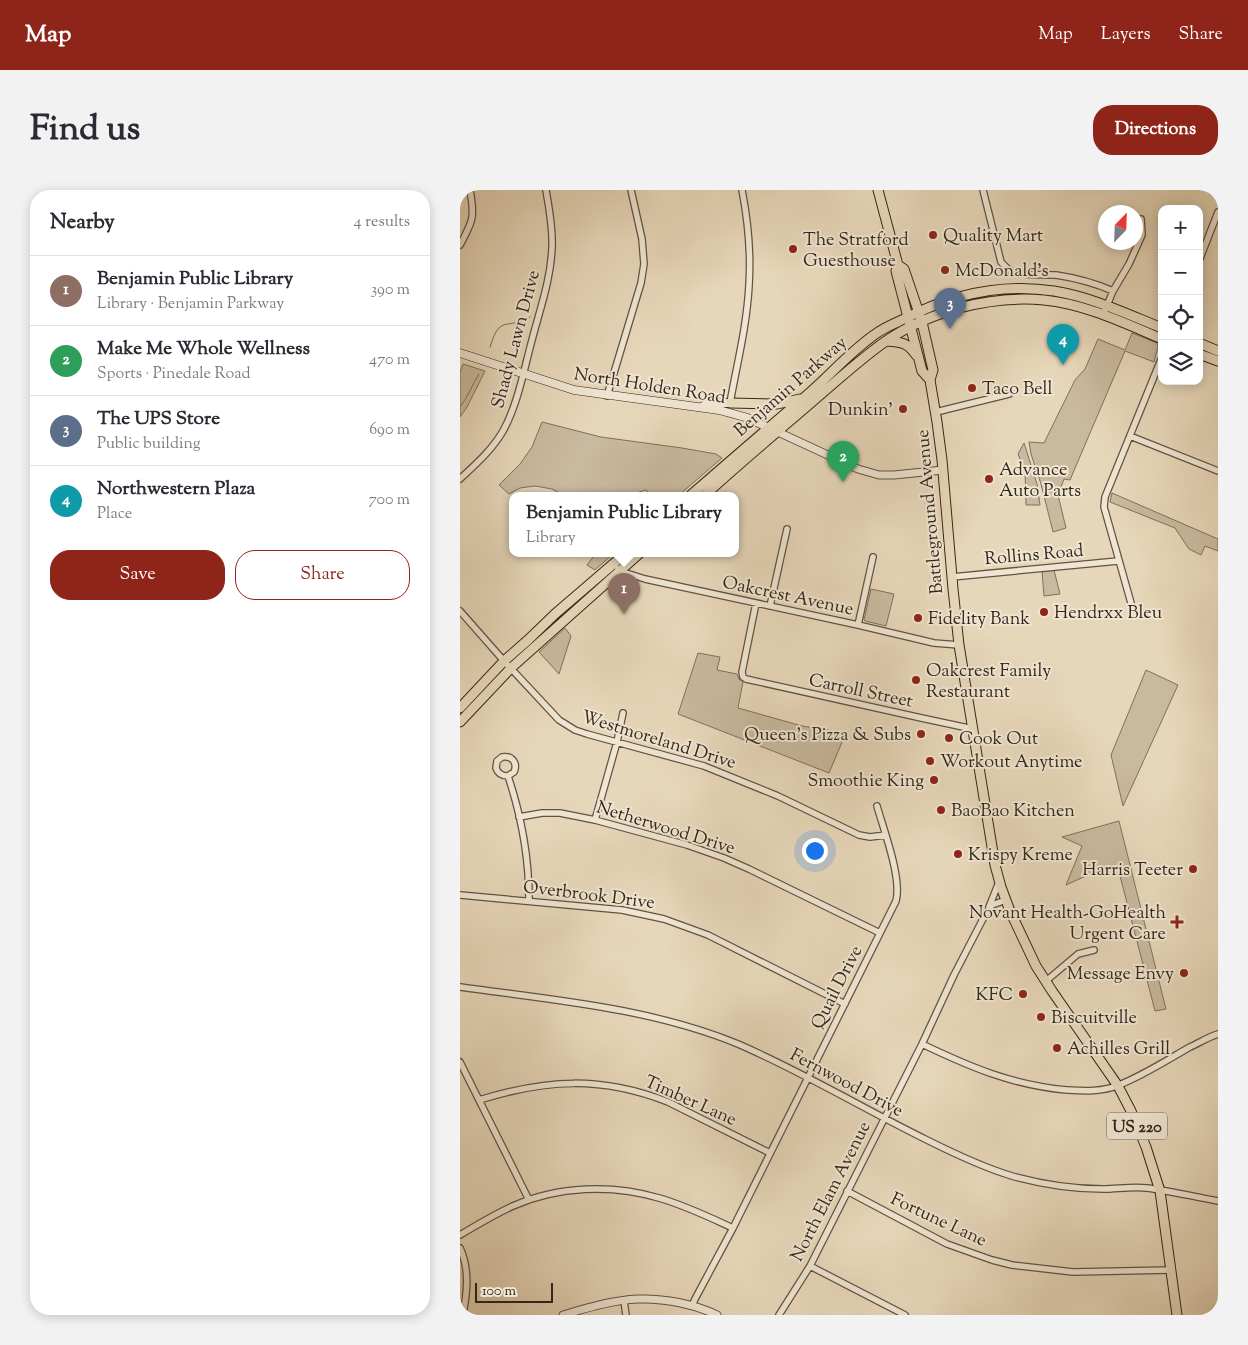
<!DOCTYPE html>
<meta charset="utf-8">
<style>
:root{--surface:#fff;--page:#f2f2f3;--text:#2b2b33;--muted:#7c7c81;--line:#e1e1e2;--accent:#8f2418}
body{margin:0;font-family:"Sorts Mill Goudy",serif;background:var(--page);color:var(--text)}
.controls{position:absolute;right:15px;top:15px;display:grid;overflow:hidden;border-radius:10px;box-shadow:0 2px 12px #0003}
.controls button{width:45px;height:45px;display:grid;place-items:center;padding:0;border:0;border-bottom:1px solid var(--line);background:var(--surface);color:var(--text);font:25px sans-serif}
.compass{position:absolute;left:638px;top:15px;width:45px;height:45px;border-radius:50%;background:var(--surface);box-shadow:0 2px 12px #0003;rotate:23deg}
.scale{position:absolute;left:15px;bottom:12px;width:78px;box-sizing:border-box;padding-left:5px;border:2px solid #35261a;border-top:0;font-size:14px;line-height:18px;white-space:nowrap;color:#35261a;-webkit-text-stroke:4px #efe5d2;paint-order:stroke}
.you{position:absolute;left:354px;top:660px;width:18px;height:18px;margin:-12px;border:4px solid #fff;border-radius:50%;background:#1a73e8;box-shadow:0 0 0 8px #1a73e833}
.badge{display:grid;place-items:center;width:32px;height:32px;border-radius:50%;background:var(--accent);color:#fff;font-size:16px;font-weight:700}
.pin{position:absolute;translate:-50% -41px;filter:drop-shadow(0 1px 2px #0008)}
.pin::after{content:'';position:absolute;top:26px;width:18px;height:15px;background:inherit;clip-path:polygon(0 0,100% 0,50% 100%)}
.popup{position:absolute;left:49px;top:302px;width:230px;height:65px;box-sizing:border-box;display:grid;place-content:center;border-radius:10px;background:var(--surface);filter:drop-shadow(0 1px 4px #0005);font-size:16px;white-space:nowrap;color:var(--muted)}
.popup b{font-size:19px;color:var(--text)}
.popup::after{content:'';position:absolute;left:50%;top:100%;margin-left:-10px;border:10px solid transparent;border-top-color:var(--surface)}
.list{margin:0;padding:0;list-style:none}
h2{display:flex;justify-content:space-between;align-items:center;height:65px;margin:0;padding:0 20px;font-size:21px}
h2 small{font-size:16px;font-weight:400;color:var(--muted)}
.list li{display:grid;grid-template-columns:32px 1fr auto;gap:15px;align-items:center;box-sizing:border-box;height:70px;padding:0 20px;border-top:1px solid var(--line)}
.list b{display:block;font-size:19px;white-space:nowrap}
.list p{margin:0;font-size:16px;white-space:nowrap;color:var(--muted)}
.list em{font-size:16px;font-style:normal;color:var(--muted)}
.actions{display:flex;gap:10px;padding:15px 20px}
.actions a{flex:1;padding:11px 0;border:1px solid var(--accent);border-radius:20px;text-align:center;font-size:18px;color:var(--accent)}
.actions .main{background:var(--accent);color:#fff}
.icon{flex:none;width:28px;height:28px;fill:none;stroke:currentColor;stroke-width:2;stroke-linecap:round;stroke-linejoin:round}
.map{position:relative;flex:none;width:758px;height:1125px;overflow:hidden;border-radius:20px}
header{display:flex;align-items:center;gap:30px;box-sizing:border-box;height:70px;padding:0 25px;background:var(--accent);color:#fff}
header strong{font-size:24px}
nav{display:flex;gap:28px;margin-inline-start:auto;font-size:18px}
.intro{display:flex;align-items:center;justify-content:space-between;box-sizing:border-box;height:120px;padding:0 30px}
h1{margin:0;font-size:35px}
.button{padding:12px 22px;border-radius:20px;background:var(--accent);color:#fff;font-size:18px;font-weight:700}
main{display:flex;gap:30px;padding:0 30px}
aside{flex:1;background:var(--surface);border-radius:20px;box-shadow:0 2px 12px #0003}
.map>svg:first-child{display:block}
.green{fill:#c9b99f;stroke:#7f705c}
.lines{fill:none;stroke-linecap:round;stroke-linejoin:round}
.stream{stroke:#7b6c5a;stroke-width:1}
.minor-casing{stroke:#625242;stroke-width:8}
.tertiary-casing{stroke:#625242;stroke-width:9}
.secondary-casing{stroke:#35261a;stroke-width:9}
.primary-casing{stroke:#35261a;stroke-width:11}
.minor{stroke:#efe5d2;stroke-width:5.5}
.tertiary{stroke:#efe5d2;stroke-width:7}
.secondary{stroke:#efe5d2;stroke-width:8}
.primary{stroke:#e7d7ba;stroke-width:9}
.poi-dot{fill:#8f2418;stroke:#efe5d2;stroke-width:2}
.labels{text-anchor:middle;stroke-width:4;stroke-linejoin:round;paint-order:stroke}
.shield{fill:#efe5d2;stroke:#6d5f51;stroke-width:1}
.shield-label{font-size:16px;font-weight:bold;fill:#35261a}
.poi-label{font-size:18px;fill:#35261a;stroke:#efe5d2;text-anchor:start}
.street-label{font-size:18px;fill:#35261a;stroke:#efe5d2}
</style>
<header>
<strong>Map</strong>
<nav><a>Map</a><a>Layers</a><a>Share</a></nav>
</header>
<div class="intro"><h1>Find us</h1><a class="button">Directions</a></div>
<main>
<aside>
<h2>Nearby<small>4 results</small></h2>
<ul class="list">
<li><span class="badge" style="background:#8d6e63">1</span><div><b>Benjamin Public Library</b><p>Library · Benjamin Parkway</p></div><em>390 m</em></li>
<li><span class="badge" style="background:#2e9e5b">2</span><div><b>Make Me Whole Wellness</b><p>Sports · Pinedale Road</p></div><em>470 m</em></li>
<li><span class="badge" style="background:#5c6f8a">3</span><div><b>The UPS Store</b><p>Public building</p></div><em>690 m</em></li>
<li><span class="badge" style="background:#0f9aa8">4</span><div><b>Northwestern Plaza</b><p>Place</p></div><em>700 m</em></li>
</ul>
<div class="actions"><a class="main">Save</a><a>Share</a></div>
</aside>
<div class="map">
<svg width="758" height="1125" viewBox="0 0 758 1125">
<rect width="100%" height="100%" fill="#e7d7ba"/>
<filter id="stains"><feTurbulence type="fractalNoise" baseFrequency=".004" numOctaves="4"/><feColorMatrix values="0 0 0 0 .2 0 0 0 0 .09 0 0 0 0 .02 0 0 0 .5 -.17"/></filter>
<radialGradient id="worn" r=".72"><stop offset=".6" stop-color="#630" stop-opacity="0"/><stop offset="1" stop-color="#630" stop-opacity=".3"/></radialGradient>
<path class="green" d="M672 143 697 153 698 157 694 172 665 161 610 290 604 289 598 305 606 338 593 342 581 294 571 264 569 252 584 253 615 190 625 179 638 149 665 160Z
M3 174 25 181 7 217 0 227V182Z
M82 232 141 247 222 258 256 264 262 268 219 305H187L189 303 186 300 169 305H103L92 299 75 296 60 298 49 304 39 295 60 274 72 257Z
M564 253 577 294 580 315H566L565 280 558 264Z
M652 303 758 349V361L745 356 741 365 729 359 715 338 650 312Z
M136 363H154L135 380 127 375Z
M594 380 600 404 584 406 582 381Z
M411 399 434 404 426 436 405 431 404 430Z
M105 438 111 446 99 484 79 462Z
M238 463 260 467 257 480 277 484 279 489 283 492 278 518 342 536 386 543 369 583 218 524Z
M686 480 718 495 663 616 651 565Z
M659 631 706 819 695 821 658 678 628 685 606 695 622 656 602 647Z"/>
<g class="lines">
<path class="stream" d="M30 157C40 123 47 141 70 127
M0 217C8 207 12 195 19 184"/>
<g class="minor-casing">
<path id="minor" d="M523 0 541 72C545 76 548 80 553 82 562 86 585 84 596 85 616 88 635 93 653 101
M0 55C13 31 15 27 10 0
M739 71 758 22
M643 125 653 101 669 74 682 45 681 29
M147 206 181 93 184 74 182 49 171 0
M270 213C277 174 287 135 289 95 291 64 288 31 282 0
M476 222 549 204
M670 246 758 281
M0 289C16 274 32 260 43 241 58 214 64 179 72 150 80 119 91 89 92 57 93 37 89 19 86 0
M158 379 160 381 185 389 398 435 474 453 499 455
M492 387 658 371
M296 413 282 482 283 487 286 489 466 529 513 539
M671 413 644 317 645 307 702 167
M310 416 327 339
M0 421 44 471 99 530 115 540 127 544 244 576 318 606 399 645 410 647 426 645
M398 435 413 367
M48 586C42 586 38 584 36 578L37 571 42 567C52 565 58 573 54 582L48 586C61 625 69 670 69 710
M59 627 82 623H100L135 630 227 655 264 668 289 679 420 743
M135 630 157 552 163 523
M0 705 162 720 204 729 248 745 385 814
M529 717 539 692
M586 791 618 764 634 760
M0 797C93 810 191 818 278 854 343 882 404 919 467 950 495 964 522 977 552 986 581 994 613 999 643 999 657 999 673 996 687 998 711 1001 735 1007 758 1011
M462 854C510 877 552 895 607 900 625 901 642 902 659 895 684 885 707 870 730 857 739 853 748 847 758 844
M0 872 69 1010
M19 910C87 889 141 886 208 912L310 963
M387 1001 487 1054 532 1070 552 1075 613 1082 712 1080
M0 1045C17 1035 35 1024 53 1016 98 996 152 994 199 1008 224 1015 249 1027 273 1038
M0 1058C10 1080 7 1102 3 1125
M350 1076 445 1125
M164 1111 166 1125
M232 1116 235 1109 273 1038 436 711C442 688 424 641 417 616
M319 1125 350 1076 462 854 494 785 525 725 532 715 546 710"/>
</g>
<g class="tertiary-casing">
<path id="tertiary" d="M318 242 398 279 419 285H434L483 280
M103 1125C127 1118 153 1110 178 1109 204 1108 234 1114 257 1125"/>
</g>
<g class="secondary-casing">
<path id="secondary" d="M0 163 114 200 259 220 288 228 313 240
M243 216 249 213H270"/>
</g>
<g class="primary-casing">
<path id="primary" d="M418 0 438 75 436 81 462 181 470 190 477 232 482 270 493 399 499 455 535 675 541 697 550 721 576 776 592 801 658 896 671 921 686 957 700 1001 717 1125
M438 75 444 79 462 132 470 167 473 180 470 190
M427 151C442 152 448 153 456 165
M739 153 758 161
M739 164 758 171
M270 213 317 214 340 209
M231 305C269 272 307 239 346 206 369 186 389 163 414 145 423 138 433 134 444 129 490 105 542 93 594 101 632 107 667 124 702 138
M245 305C280 273 317 242 353 211 377 191 400 169 426 151 470 121 531 105 584 110 625 114 664 133 702 149
M0 518 44 471 68 450 95 424 166 363
M0 532 51 478 180 363"/>
</g>
<use href="#minor" class="minor"/>
<use href="#tertiary" class="tertiary"/>
<use href="#secondary" class="secondary"/>
<use href="#primary" class="primary"/>
</g>
<g class="poi-dot">
<circle cx="473" cy="45" r="5"/>
<circle cx="333" cy="59" r="5"/>
<circle cx="485" cy="80" r="5"/>
<circle cx="512" cy="198" r="5"/>
<circle cx="443" cy="219" r="5"/>
<circle cx="529" cy="289" r="5"/>
<circle cx="584" cy="422" r="5"/>
<circle cx="458" cy="428" r="5"/>
<circle cx="456" cy="490" r="5"/>
<circle cx="461" cy="544" r="5"/>
<circle cx="489" cy="548" r="5"/>
<circle cx="470" cy="571" r="5"/>
<circle cx="474" cy="590" r="5"/>
<circle cx="481" cy="620" r="5"/>
<circle cx="498" cy="664" r="5"/>
<circle cx="733" cy="679" r="5"/>
<path d="M714.5 724.5h5v5h5v5h-5v5h-5v-5h-5v-5h5z"/>
<circle cx="724" cy="783" r="5"/>
<circle cx="563" cy="804" r="5"/>
<circle cx="581" cy="827" r="5"/>
<circle cx="597" cy="858" r="5"/>
</g>
<g class="labels">
<rect class="shield" x="647" y="922.5" width="60" height="27" rx="4"/>
<g class="shield-label">
<text x="677" y="942">US 220</text>
</g>
<g class="poi-label">
<text x="483" y="51">Quality Mart</text>
<text x="343" y="55">The Stratford<tspan x="343" dy="21">Guesthouse</tspan></text>
<text x="495" y="86">McDonald's</text>
<text x="522" y="204">Taco Bell</text>
<text x="433" y="225" text-anchor="end">Dunkin'</text>
<text x="539" y="285">Advance<tspan x="539" dy="21">Auto Parts</tspan></text>
<text x="594" y="428">Hendrxx Bleu</text>
<text x="468" y="434">Fidelity Bank</text>
<text x="466" y="486">Oakcrest Family<tspan x="466" dy="21">Restaurant</tspan></text>
<text x="451" y="550" text-anchor="end">Queen's Pizza &amp; Subs</text>
<text x="499" y="554">Cook Out</text>
<text x="480" y="577">Workout Anytime</text>
<text x="464" y="596" text-anchor="end">Smoothie King</text>
<text x="491" y="626">BaoBao Kitchen</text>
<text x="508" y="670">Krispy Kreme</text>
<text x="723" y="685" text-anchor="end">Harris Teeter</text>
<text x="706" y="728" text-anchor="end">Novant Health-GoHealth<tspan x="706" dy="21">Urgent Care</tspan></text>
<text x="714" y="789" text-anchor="end">Message Envy</text>
<text x="553" y="810" text-anchor="end">KFC</text>
<text x="591" y="833">Biscuitville</text>
<text x="607" y="864">Achilles Grill</text>
</g>
<g class="street-label">
<text transform="translate(55 149) rotate(-75)" y="6">Shady Lawn Drive</text>
<text transform="translate(190 195) rotate(9)" y="6">North Holden Road</text>
<text transform="translate(330 196) rotate(-41)" y="6">Benjamin Parkway</text>
<text transform="translate(469 322) rotate(-95)" y="6">Battleground Avenue</text>
<text transform="translate(574 364) rotate(-5)" y="6">Rollins Road</text>
<text transform="translate(328 405) rotate(12)" y="6">Oakcrest Avenue</text>
<text transform="translate(401 500) rotate(12)" y="6">Carroll Street</text>
<text transform="translate(199 549) rotate(17)" y="6">Westmoreland Drive</text>
<text transform="translate(206 637) rotate(17)" y="6">Netherwood Drive</text>
<text transform="translate(129 704) rotate(7)" y="6">Overbrook Drive</text>
<text transform="translate(376 797) rotate(-63)" y="6">Quail Drive</text>
<text transform="translate(387 892) rotate(28)" y="6">Fernwood Drive</text>
<text transform="translate(231 910) rotate(24)" y="6">Timber Lane</text>
<text transform="translate(370 1001) rotate(-63)" y="6">North Elam Avenue</text>
<text transform="translate(479 1029) rotate(25)" y="6">Fortune Lane</text>
</g>
</g>
<rect width="100%" height="100%" filter="url(#stains)"/>
<rect width="100%" height="100%" fill="url(#worn)"/>
</svg>
<div class="controls">
<button>+</button>
<button>−</button>
<button><svg class="icon" aria-label="locate" viewBox="0 0 24 24"><circle cx="12" cy="12" r="6"/><path d="M12 2v4M12 18v4M2 12h4M18 12h4"/></svg></button>
<button><svg class="icon" aria-label="layers" viewBox="0 0 24 24"><path d="M12 4l9 5-9 5-9-5zM3 14l9 5 9-5"/></svg></button>
</div>
<svg class="compass" viewBox="-18 -18 36 36"><path d="M0-13l5 13h-10z" fill="#e53935"/><path d="M0 13l5-13h-10z" fill="#7c7c81"/></svg>
<div class="scale">100 m</div>
<div class="you"></div>
<div class="pin badge" style="left:164px;top:424px;background:#8d6e63">1</div>
<div class="popup"><b>Benjamin Public Library</b>Library</div>
<div class="pin badge" style="left:383px;top:292px;background:#2e9e5b">2</div>
<div class="pin badge" style="left:490px;top:139px;background:#5c6f8a">3</div>
<div class="pin badge" style="left:603px;top:175px;background:#0f9aa8">4</div>
</div>
</main>
